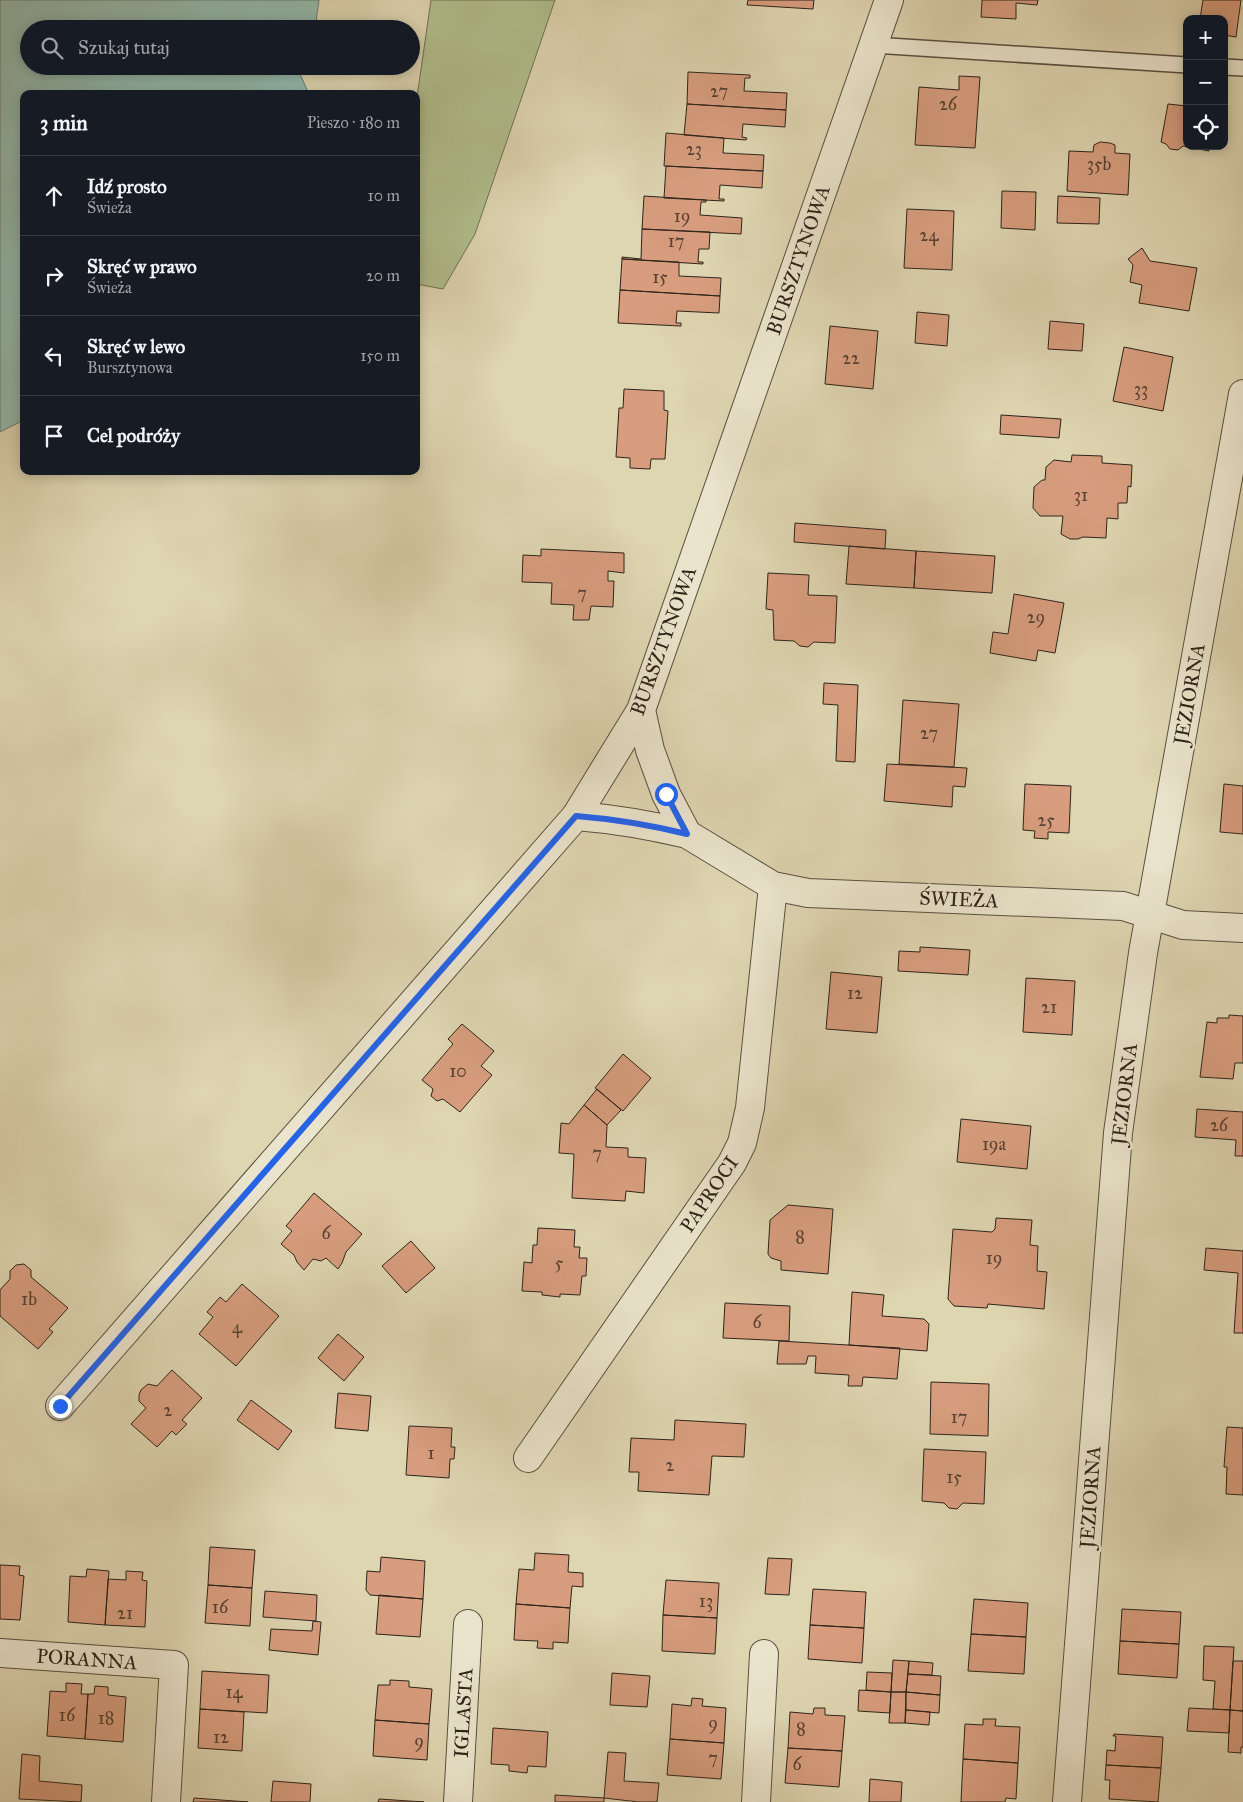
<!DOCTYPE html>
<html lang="pl">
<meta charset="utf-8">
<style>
:root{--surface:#171b24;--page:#242831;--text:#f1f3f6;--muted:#9ea1a6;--line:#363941}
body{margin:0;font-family:"IM FELL Great Primer",serif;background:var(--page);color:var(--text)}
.controls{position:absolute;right:15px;top:15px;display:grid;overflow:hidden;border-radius:10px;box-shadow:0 2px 12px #0003}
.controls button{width:45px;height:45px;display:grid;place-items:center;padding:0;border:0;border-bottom:1px solid var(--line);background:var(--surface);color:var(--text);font:25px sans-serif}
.stop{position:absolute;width:15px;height:15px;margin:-11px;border:4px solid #2563eb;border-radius:50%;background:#fff}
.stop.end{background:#2563eb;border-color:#fff;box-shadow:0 1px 5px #0008}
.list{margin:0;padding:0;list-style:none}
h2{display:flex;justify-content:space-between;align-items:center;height:65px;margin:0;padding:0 20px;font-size:21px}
h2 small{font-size:16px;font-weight:400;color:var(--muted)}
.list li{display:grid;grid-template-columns:32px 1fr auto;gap:15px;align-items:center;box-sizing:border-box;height:80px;padding:0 20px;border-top:1px solid var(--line)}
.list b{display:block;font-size:19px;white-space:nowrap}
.list p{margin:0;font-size:16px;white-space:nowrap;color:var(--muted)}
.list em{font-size:16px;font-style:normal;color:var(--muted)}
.icon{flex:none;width:28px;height:28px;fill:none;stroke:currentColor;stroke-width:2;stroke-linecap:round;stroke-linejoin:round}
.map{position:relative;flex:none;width:1243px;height:1802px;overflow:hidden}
.search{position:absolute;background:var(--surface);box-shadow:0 2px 12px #0003;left:20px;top:20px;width:400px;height:55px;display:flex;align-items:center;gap:12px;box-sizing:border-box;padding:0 18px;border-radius:28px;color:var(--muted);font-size:19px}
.panel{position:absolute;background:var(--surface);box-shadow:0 2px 12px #0003;left:20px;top:90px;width:400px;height:385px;border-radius:10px}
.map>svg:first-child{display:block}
.green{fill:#b0bd8c;stroke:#6f7053}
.water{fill:#93b9ac;stroke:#6b7d72}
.building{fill:#d79d7e;stroke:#2e241a}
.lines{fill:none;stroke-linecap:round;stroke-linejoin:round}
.service-casing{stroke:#5a5040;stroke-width:18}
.minor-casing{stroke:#5a5040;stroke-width:30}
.tertiary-casing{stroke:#5a5040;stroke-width:30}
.service{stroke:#eae4cc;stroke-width:15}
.minor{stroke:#eae4cc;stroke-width:28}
.tertiary{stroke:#eae4cc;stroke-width:28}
.route{stroke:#2563eb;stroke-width:6}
.labels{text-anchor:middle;stroke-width:5;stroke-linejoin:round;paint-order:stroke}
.number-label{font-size:18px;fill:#584233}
.street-label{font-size:20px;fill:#2e241a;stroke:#eae4cc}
</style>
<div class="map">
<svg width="1243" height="1802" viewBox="0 0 1243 1802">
<rect width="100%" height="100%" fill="#ded5b1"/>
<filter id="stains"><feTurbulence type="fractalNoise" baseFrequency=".004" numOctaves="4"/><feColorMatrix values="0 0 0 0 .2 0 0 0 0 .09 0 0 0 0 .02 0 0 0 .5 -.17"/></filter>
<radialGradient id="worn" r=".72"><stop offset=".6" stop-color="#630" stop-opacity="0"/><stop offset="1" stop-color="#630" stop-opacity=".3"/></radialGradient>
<path class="green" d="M431 0H555L475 234 443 289 416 284V104Z"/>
<path class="water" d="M0 0H319L315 29H29V66H303L300 74 309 94H24V420L0 432Z"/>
<path class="building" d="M748 0H814L813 9 747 5Z
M982 0H1038L1037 5 1016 3V19L981 17Z
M1203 0H1241L1236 37 1224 35V19H1200Z
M688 72 750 75V78H745L744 91 787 93 786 110 687 104Z
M959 76 980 77 975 148 915 145 919 87 959 90Z
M687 104 786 110 785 127 743 124 742 137 747 138 746 140 684 135Z
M1168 104 1187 106V146H1210L1209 151 1183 146 1178 150 1170 149 1166 144 1161 142Z
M666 133 724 138 723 153 764 155 763 171 664 166Z
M1100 142 1110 143 1115 145V153L1130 154 1128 195 1067 191 1069 151 1093 152 1094 145Z
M666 166 763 171 762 188 720 185 719 199H724V201L664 198Z
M1002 191 1036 192 1035 230 1001 228Z
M644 196 706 200V202H701L700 215 742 218 741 234 642 229Z
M1058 196 1100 198 1099 224 1057 223Z
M907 209 954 211 952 270 904 268Z
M642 229 710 232 709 249H699L698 262H703V264L622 259V257L641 259Z
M1142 248 1150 261 1197 268 1189 311 1139 303 1142 285 1130 282 1133 265 1128 259Z
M622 259 679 262V276L721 278 720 296 620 290Z
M620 290 720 296 719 313 677 311 676 323H681V326L618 323Z
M917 312 949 315 947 346 915 343Z
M1050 321 1084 324 1082 351 1048 349Z
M830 326 878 331 873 389 825 384Z
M1124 347 1173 357 1163 411 1113 401Z
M624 389 664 391V410L668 411 665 459H651L650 469 630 468V458L616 457 619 408H623Z
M1001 415 1061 419 1059 438 1000 434Z
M1072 455 1102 456V463L1132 465 1131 487 1128 486 1127 503H1118V519L1107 518 1106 538 1083 537 1078 539H1070L1061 534 1063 516H1040L1033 508 1034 487 1042 480H1045L1046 467 1054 460 1071 462Z
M795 523 886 530 885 549 794 542Z
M849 546 916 551 914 588 846 584Z
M541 549 624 553V573L608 571V581H614L613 607 591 606 589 620H573L574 605 551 604 552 583 522 582 523 555 541 556Z
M916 551 995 556 992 593 914 588Z
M768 573 809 575 808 595 837 596 835 643 814 642 808 647 800 646 794 641 774 640 773 610 766 609Z
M1014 594 1064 603 1055 653 1038 650 1036 661 990 653 993 632 1008 634Z
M824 683 858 685 855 762 836 761 838 705 823 704Z
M903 700 959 704 954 767 899 764Z
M887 764 967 768 965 787 953 786 952 807 884 801Z
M1025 784 1071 786 1069 833 1048 832V839L1034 838 1035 831 1023 830Z
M1224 784 1243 786V834L1220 832Z
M920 947 970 950 968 975 898 971 899 951 920 952Z
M831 972 882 977 877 1033 826 1029Z
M1026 978 1075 981 1072 1035 1023 1032Z
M1229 1015 1243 1016V1063H1235L1233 1079 1200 1077 1207 1022 1217 1023V1018H1229Z
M462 1024 494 1051 481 1066 492 1075 460 1112 443 1099 437 1101 431 1096 433 1089 422 1080 453 1044 448 1039Z
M623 1054 651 1078 623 1111 595 1088Z
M597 1089 621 1110 607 1125 584 1105Z
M584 1105 607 1125 606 1147 628 1148V1157L646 1158 644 1193 626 1191 625 1201 572 1198 574 1154 559 1153 561 1123 569 1124Z
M1197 1109 1243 1112V1156H1235L1236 1140 1195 1137Z
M961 1119 1031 1126 1027 1169 957 1162Z
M314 1193 362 1234 346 1252 342 1263 338 1269 326 1258 321 1261 313 1259 304 1270 297 1262 294 1255 281 1244 292 1231 286 1226Z
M788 1205 833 1209 828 1274 781 1270V1261L771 1258 768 1254 770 1220Z
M996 1218 1032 1220 1030 1245 1038 1246 1037 1271 1047 1272 1044 1309 988 1304 987 1308 954 1306 948 1299 953 1229 992 1232 995 1229Z
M538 1228 575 1230 574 1247H580L579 1258H587L586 1276H582L580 1295 560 1294V1297L542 1295V1292L522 1291 524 1262 532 1263 533 1245H537Z
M411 1241 435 1268 406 1293 382 1266Z
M1206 1248 1243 1251V1333H1234L1238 1273 1204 1270Z
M24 1264 31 1270V1277L68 1308 49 1329 53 1332 38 1349 0 1316V1290L10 1279V1271L16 1265Z
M242 1284 279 1316 236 1366 199 1334 213 1317 207 1312 220 1297 226 1302Z
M852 1292 884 1295 882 1316 924 1319 929 1324 927 1351 849 1345Z
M725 1303 790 1306 789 1341 723 1338Z
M338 1334 364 1357 344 1381 318 1358Z
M779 1341 900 1348 897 1379 863 1377 862 1386H848L849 1375 815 1373 816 1356H808L806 1364H777Z
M172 1370 202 1398 182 1420 187 1424 176 1435 172 1431 157 1447 131 1424 146 1408 139 1401V1395L141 1390 148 1384 157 1386Z
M931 1382 989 1384 988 1436 930 1434Z
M338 1393 371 1396 368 1431 335 1428Z
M251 1400 292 1431 278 1450 237 1420Z
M675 1420 746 1424 744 1457 712 1456 709 1495 638 1491 639 1472H629L631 1438 674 1440Z
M409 1426 452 1428 451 1447H455L454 1459H450L449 1478 406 1475Z
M1227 1427 1243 1428V1495L1226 1494 1227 1467H1224Z
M924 1449 986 1452 984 1504 963 1503 957 1509 949 1508 944 1503 922 1501Z
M210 1547 255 1550 252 1588 208 1585Z
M535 1553 569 1555 568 1572 583 1573V1587L572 1586 570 1608 516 1604 519 1569 534 1570Z
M381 1557 425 1561 423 1599 370 1595 366 1590 367 1571 380 1572Z
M768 1558 792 1559 789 1595 765 1594Z
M0 1565 20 1566 19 1575 24 1576 20 1620 0 1619Z
M87 1569 109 1571 105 1625 68 1622 70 1576 86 1577Z
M126 1571 143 1572 142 1580 147 1581 145 1627 105 1625 108 1579 126 1580Z
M666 1580 719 1583 717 1618 663 1615Z
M208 1585 252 1588 250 1626 205 1623Z
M813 1589 866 1592 864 1628 810 1625Z
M265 1591 317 1595 316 1621 263 1617Z
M379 1595 423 1599 420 1637 376 1634Z
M974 1599 1028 1603 1026 1637 971 1634Z
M516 1604 570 1608 568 1643 553 1642V1649L537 1648 538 1641 514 1640Z
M1122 1609 1181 1612 1179 1644 1120 1641Z
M663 1615 717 1618 715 1654 662 1651Z
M313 1621 321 1622 318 1655 269 1650 271 1629 312 1631Z
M810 1625 864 1628 862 1663 808 1659Z
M971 1634 1026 1637 1024 1674 968 1671Z
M1120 1641 1179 1644 1177 1678 1118 1674Z
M1204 1646 1234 1647 1230 1710 1213 1709 1215 1681 1203 1680Z
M893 1660 909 1661 906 1692H891Z
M909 1661 933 1663 932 1675 908 1674Z
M1233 1661H1243V1711L1230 1710Z
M202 1671 269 1675 267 1713 200 1709Z
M867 1672 892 1673 891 1692 866 1690Z
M612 1673 650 1676 647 1707 610 1705Z
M908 1674 941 1676 940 1695 906 1692Z
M390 1680 409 1681V1687L432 1689 429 1724 375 1720 378 1685H390Z
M66 1683 82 1684 81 1694H88L85 1739 47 1736 50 1691 66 1692Z
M95 1686 108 1687V1695L126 1697 123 1742 85 1739 88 1694H94Z
M859 1690 891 1692 890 1713 858 1711Z
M891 1692H906L905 1723H889Z
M906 1692 940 1695 939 1713 906 1710Z
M692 1698 703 1699 702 1706 726 1708 724 1743 670 1739 672 1704 691 1706Z
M814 1708H825V1715L845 1716 842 1751 788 1748 790 1712 813 1714Z
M1189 1708 1230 1710 1229 1733 1187 1731Z
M200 1709 244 1712 242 1751 198 1748Z
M906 1710 930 1712 929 1725 905 1723Z
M1230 1710 1243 1711V1747H1241V1753L1228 1752Z
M983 1719H996L995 1726 1020 1727 1018 1763 963 1759 965 1724 983 1725Z
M375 1720 429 1724 427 1760 373 1756Z
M493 1728 548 1732 546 1767 528 1766 527 1773 509 1771V1765L491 1764Z
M1114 1734 1163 1737 1161 1768 1106 1765 1107 1750 1115 1751 1116 1736H1113Z
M670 1739 724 1743 721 1779 667 1775Z
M788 1748 842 1751 839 1787 785 1783Z
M608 1752 626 1753 624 1781 659 1783 657 1802H639L604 1798Z
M22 1754 40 1756 39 1781 82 1785 81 1802 19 1799Z
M963 1759 1018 1763 1016 1799 1006 1798 1005 1802H961Z
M1106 1765 1161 1768 1158 1802 1109 1799 1110 1780H1105Z
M870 1779 902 1782 901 1802H869Z
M273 1781 311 1784 310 1802H271Z
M555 1795 604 1798V1802H555Z
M194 1798 248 1802H193Z
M379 1799 424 1802H378Z"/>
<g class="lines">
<g class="service-casing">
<path id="service" d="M873 45 1187 65
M1224 67 1243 68"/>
</g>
<g class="minor-casing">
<path id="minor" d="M576 816C614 819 650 825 687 834L666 794 650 750 641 710
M687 834 773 886 808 893 1123 906 1183 925 1243 928
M60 1406 576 816 641 710 889 0
M528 1458 732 1163 742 1143 750 1108 773 886
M0 1653 174 1665 166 1802
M458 1802 468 1624
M756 1802 764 1654"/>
</g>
<g class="tertiary-casing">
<path id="tertiary" d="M1067 1802 1118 1133 1143 953 1243 394"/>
</g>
<use href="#service" class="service"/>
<use href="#minor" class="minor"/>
<use href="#tertiary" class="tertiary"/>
</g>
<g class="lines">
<path class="route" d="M60 1406 576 816C614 819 650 825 687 834L666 794"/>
</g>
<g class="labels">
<g class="number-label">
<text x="719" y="97">27</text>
<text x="948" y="110">26</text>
<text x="694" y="155">23</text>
<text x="1099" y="170">35b</text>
<text x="682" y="222">19</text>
<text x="929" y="241">24</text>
<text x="676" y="247">17</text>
<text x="660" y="283">15</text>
<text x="851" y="364">22</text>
<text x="1141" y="395">33</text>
<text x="1081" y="501">31</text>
<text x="582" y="599">7</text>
<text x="1036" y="623">29</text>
<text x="929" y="739">27</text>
<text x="1046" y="826">25</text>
<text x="855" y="999">12</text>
<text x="1049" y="1013">21</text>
<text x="458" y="1077">10</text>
<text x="1219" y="1131">26</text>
<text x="994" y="1150">19a</text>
<text x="597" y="1159">7</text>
<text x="326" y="1239">6</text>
<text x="800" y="1243">8</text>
<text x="994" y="1264">19</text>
<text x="559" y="1269">5</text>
<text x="29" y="1305">1b</text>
<text x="757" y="1328">6</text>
<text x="237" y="1333">4</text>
<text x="168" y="1416">2</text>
<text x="959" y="1423">17</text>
<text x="431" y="1459">1</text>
<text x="670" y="1471">2</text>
<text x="954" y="1483">15</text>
<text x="706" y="1607">13</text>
<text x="220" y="1613">16</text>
<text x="125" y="1619">21</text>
<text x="234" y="1698">14</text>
<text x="67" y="1721">16</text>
<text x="106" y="1724">18</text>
<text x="713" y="1729">9</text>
<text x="801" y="1735">8</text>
<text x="221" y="1743">12</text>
<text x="419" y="1747">9</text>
<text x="713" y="1764">7</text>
<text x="797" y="1770">6</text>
</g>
<g class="street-label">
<text transform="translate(798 260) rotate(-71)" y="7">BURSZTYNOWA</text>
<text transform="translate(663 641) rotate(-70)" y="7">BURSZTYNOWA</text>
<text transform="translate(1189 694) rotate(-80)" y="7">JEZIORNA</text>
<text transform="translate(959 899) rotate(2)" y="7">ŚWIEŻA</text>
<text transform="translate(1124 1094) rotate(-83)" y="7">JEZIORNA</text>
<text transform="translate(709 1194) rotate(-56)" y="7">PAPROCI</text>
<text transform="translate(1090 1497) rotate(-86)" y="7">JEZIORNA</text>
<text transform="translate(87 1659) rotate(4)" y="7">PORANNA</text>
<text transform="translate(463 1713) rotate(-87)" y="7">IGLASTA</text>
</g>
</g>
<rect width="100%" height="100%" filter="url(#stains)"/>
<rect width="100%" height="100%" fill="url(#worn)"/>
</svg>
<div class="controls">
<button>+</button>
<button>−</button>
<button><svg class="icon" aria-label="locate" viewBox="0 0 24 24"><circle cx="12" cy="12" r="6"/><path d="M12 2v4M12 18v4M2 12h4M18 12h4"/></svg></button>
</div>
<div class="stop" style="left:666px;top:794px"></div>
<div class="stop end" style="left:60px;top:1406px"></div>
<div class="search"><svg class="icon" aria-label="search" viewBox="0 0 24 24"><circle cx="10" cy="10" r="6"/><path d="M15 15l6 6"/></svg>Szukaj tutaj</div>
<section class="panel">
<h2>3 min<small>Pieszo · 180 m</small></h2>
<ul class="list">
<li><svg class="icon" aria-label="ahead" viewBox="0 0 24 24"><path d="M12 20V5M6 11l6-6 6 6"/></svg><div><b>Idź prosto</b><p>Świeża</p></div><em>10 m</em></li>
<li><svg class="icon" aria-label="right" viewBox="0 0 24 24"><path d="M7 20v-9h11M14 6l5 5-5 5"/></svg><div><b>Skręć w prawo</b><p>Świeża</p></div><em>20 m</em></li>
<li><svg class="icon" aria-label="left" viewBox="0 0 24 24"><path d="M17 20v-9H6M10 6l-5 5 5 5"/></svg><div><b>Skręć w lewo</b><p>Bursztynowa</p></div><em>150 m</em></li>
<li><svg class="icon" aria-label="arrive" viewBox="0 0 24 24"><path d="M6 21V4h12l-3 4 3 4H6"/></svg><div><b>Cel podróży</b></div></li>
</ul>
</section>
</div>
